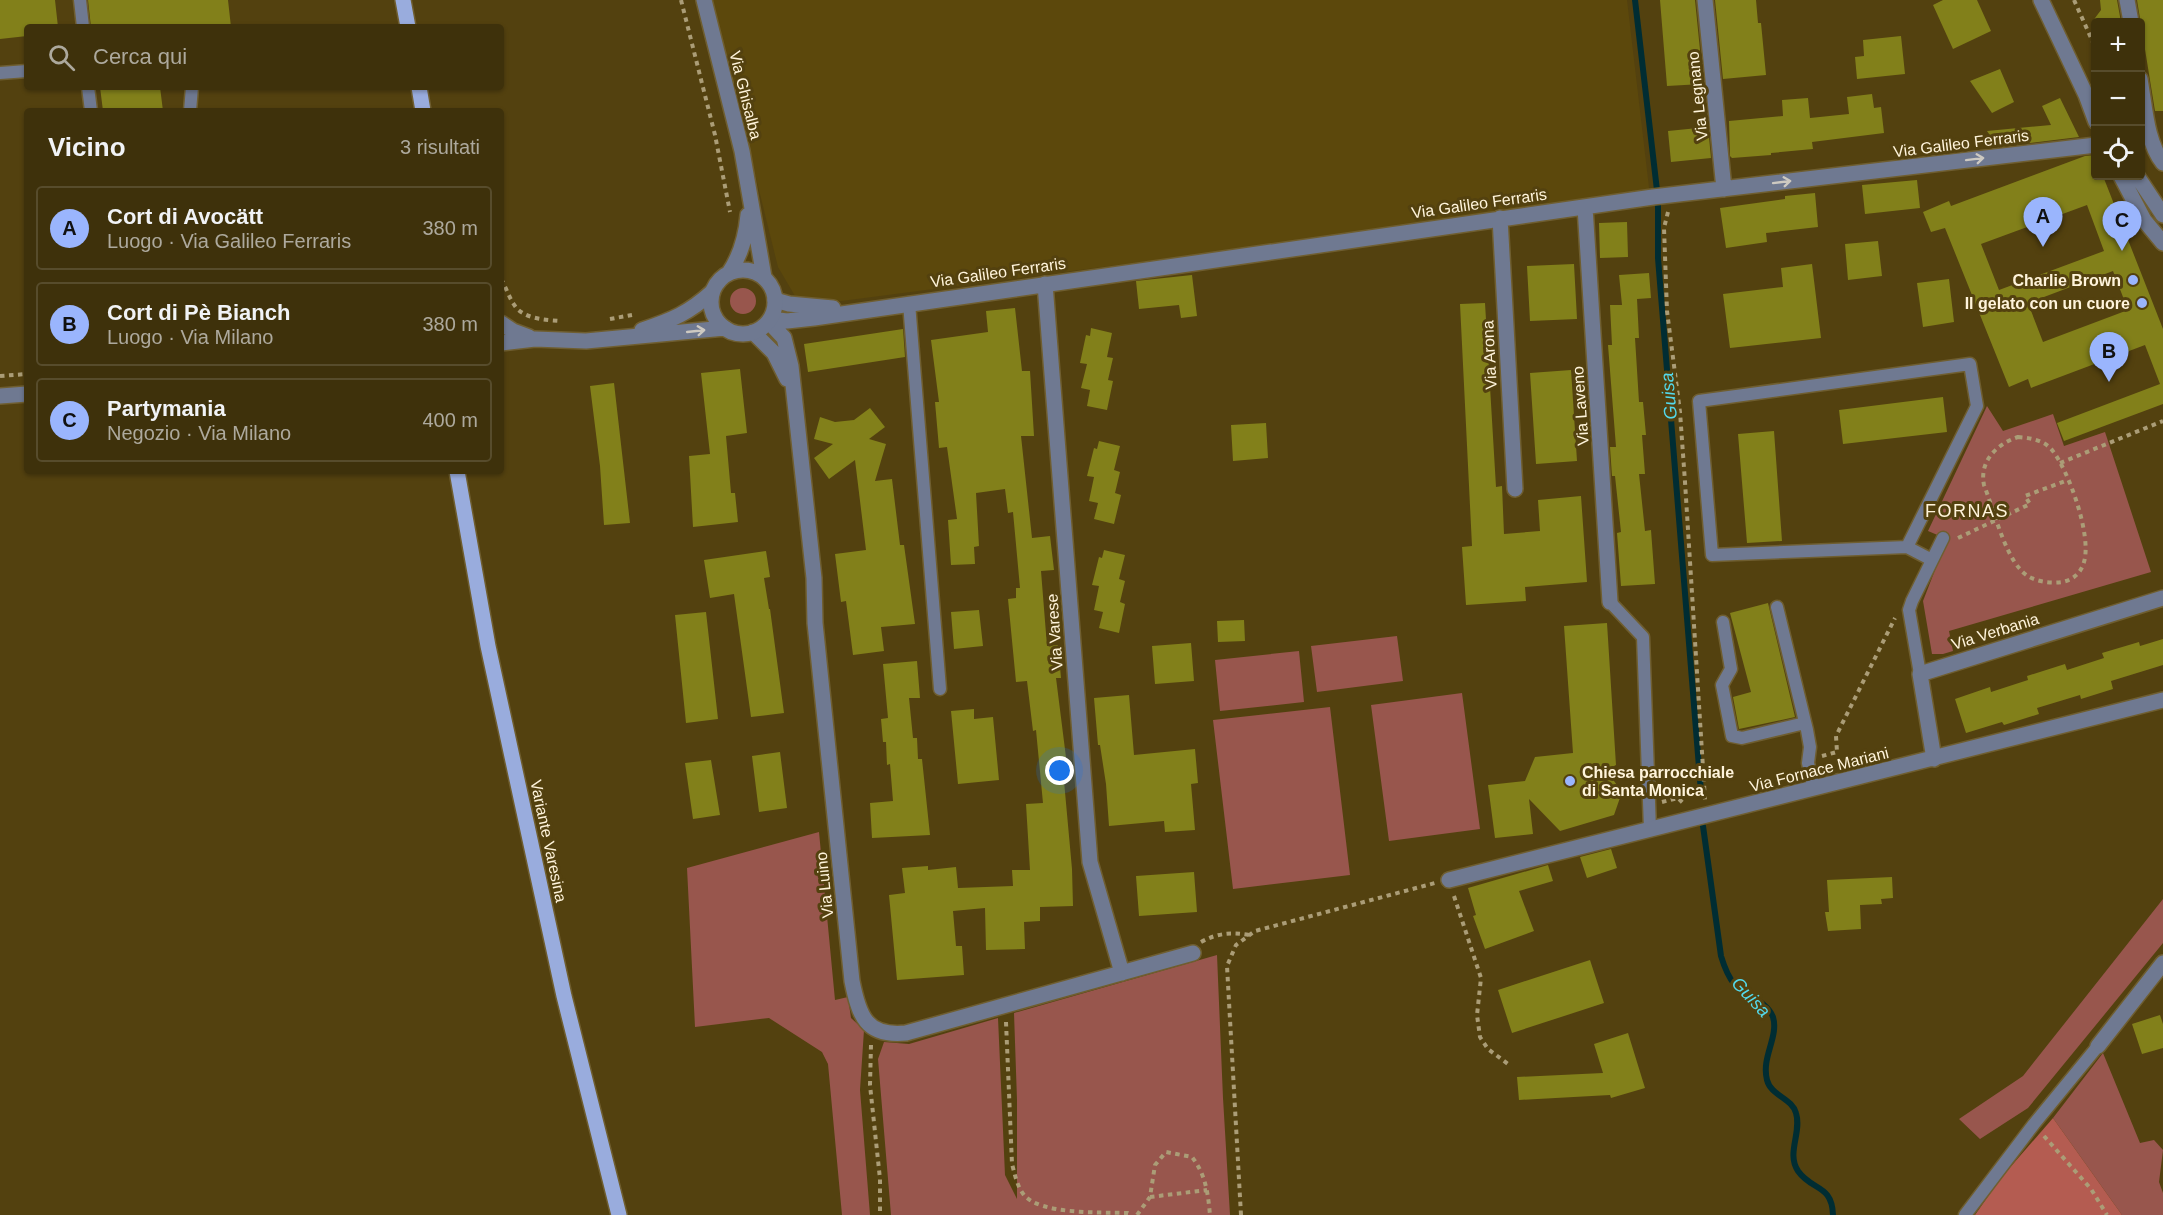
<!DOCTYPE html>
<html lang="it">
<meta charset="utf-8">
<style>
:root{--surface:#3e310b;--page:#453914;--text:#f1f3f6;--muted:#ada99d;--line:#574c2c;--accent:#9ab5fd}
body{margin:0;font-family:Helvetica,sans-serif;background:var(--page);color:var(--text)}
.controls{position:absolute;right:18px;top:18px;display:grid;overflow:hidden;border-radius:6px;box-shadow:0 2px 4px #0004}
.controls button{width:54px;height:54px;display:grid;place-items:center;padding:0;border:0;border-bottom:2px solid var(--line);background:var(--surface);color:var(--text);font:30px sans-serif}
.you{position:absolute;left:1060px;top:771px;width:21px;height:21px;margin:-15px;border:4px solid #fff;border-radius:50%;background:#1a73e8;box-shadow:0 0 0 9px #1a73e833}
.badge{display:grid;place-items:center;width:39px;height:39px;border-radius:50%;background:var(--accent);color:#111;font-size:20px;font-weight:700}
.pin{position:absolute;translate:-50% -50px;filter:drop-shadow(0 2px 3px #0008)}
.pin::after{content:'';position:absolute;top:32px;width:21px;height:18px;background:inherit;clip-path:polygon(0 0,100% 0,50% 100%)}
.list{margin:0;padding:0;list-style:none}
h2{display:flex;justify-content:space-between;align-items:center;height:78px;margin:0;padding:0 24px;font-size:26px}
h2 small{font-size:20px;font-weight:400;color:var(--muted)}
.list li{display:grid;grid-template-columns:39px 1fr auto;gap:18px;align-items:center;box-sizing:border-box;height:84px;margin:0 12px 12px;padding:0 12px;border:2px solid var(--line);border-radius:6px}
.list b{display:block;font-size:22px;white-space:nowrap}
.list p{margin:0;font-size:20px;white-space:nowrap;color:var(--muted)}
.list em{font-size:20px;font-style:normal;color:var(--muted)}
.icon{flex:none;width:33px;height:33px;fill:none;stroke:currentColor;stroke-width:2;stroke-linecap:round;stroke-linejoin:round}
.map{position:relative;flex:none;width:2163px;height:1215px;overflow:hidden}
.search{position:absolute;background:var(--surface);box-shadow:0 2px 4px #0004;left:24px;top:24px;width:480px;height:66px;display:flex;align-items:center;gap:15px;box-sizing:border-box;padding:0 21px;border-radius:6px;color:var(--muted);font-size:22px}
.panel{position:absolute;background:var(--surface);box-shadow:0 2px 4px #0004;left:24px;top:108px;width:480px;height:366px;border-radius:6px}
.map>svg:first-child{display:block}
.built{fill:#5c480c}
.green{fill:#98564d}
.forest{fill:#b45c51}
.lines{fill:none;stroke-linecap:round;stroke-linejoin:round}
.stream{stroke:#002d33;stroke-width:6}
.building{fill:#82801a;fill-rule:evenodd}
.service-casing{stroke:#6f5e30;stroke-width:15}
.minor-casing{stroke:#6f5e30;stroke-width:18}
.tertiary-casing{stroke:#6f5e30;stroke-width:18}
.primary-casing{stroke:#6f5e30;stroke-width:18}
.path{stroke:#ab9d77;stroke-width:4;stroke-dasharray:4.5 4.5;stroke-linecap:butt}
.service{stroke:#6f7991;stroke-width:12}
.minor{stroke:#6f7991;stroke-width:15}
.tertiary{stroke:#6f7991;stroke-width:15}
.primary{stroke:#99acdd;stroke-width:15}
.oneway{stroke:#cdc9c1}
.poi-dot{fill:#9ab5fd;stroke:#53410f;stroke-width:2}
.labels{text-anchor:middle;stroke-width:6;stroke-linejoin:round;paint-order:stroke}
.street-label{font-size:16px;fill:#fff4db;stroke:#53410f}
.poi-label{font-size:16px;font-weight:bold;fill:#fff4db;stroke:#53410f;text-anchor:end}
.water-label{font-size:18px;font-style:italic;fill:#53d9ec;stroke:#53410f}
.neighbourhood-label{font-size:18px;letter-spacing:1.5px;fill:#fff4db;stroke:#53410f}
</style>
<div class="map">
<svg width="2163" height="1215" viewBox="0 0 2163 1215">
<rect width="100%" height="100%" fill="#53410f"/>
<path class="built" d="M712 0H1627L1650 196 826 303 795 296 778 267Z"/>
<path class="green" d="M730 301a13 13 0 1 1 26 0a13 13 0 1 1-26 0Z
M1987 406 2003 431 2053 414 2064 446 2105 432 2151 572 1949 631 1953 651 1943 654H1932L1923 601 1947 539 1928 531Z
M1397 636 1403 681 1317 692 1311 646Z
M1299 651 1304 702 1220 711 1215 660Z
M1462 693 1480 829 1389 841 1371 705Z
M1330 707 1350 875 1233 889 1213 720Z
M819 832 835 1000 848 997 851 1018 864 1030 860 1090 870 1215H842L828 1064 822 1052 769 1018 695 1027 687 868Z
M2163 899V943L2028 1108 1980 1139 1959 1119 2023 1076Z
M1217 955 1223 1098 1230 1215H891L878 1059 884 1042 909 1044 998 1018 1005 1175 1017 1199V1100L1014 1013Z
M2103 1053 2140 1143 2154 1140 2163 1150 2159 1182 2163 1193V1215H2122L2053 1118Z"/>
<path class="forest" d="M2053 1118 2122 1215H1975L2000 1179Z"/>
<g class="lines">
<path class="stream" d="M1635 0 1658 199V258L1701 792
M1703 826 1721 956C1724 966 1728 977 1735 985 1746 996 1767 1001 1773 1017 1779 1037 1761 1057 1767 1080 1771 1096 1792 1098 1796 1113 1802 1133 1786 1153 1798 1171 1812 1191 1832 1184 1833 1215"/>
</g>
<path class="building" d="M0 0H55L58 27H27V36L0 39Z
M88 0H228L231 27H91Z
M1660 0H1695L1703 80 1702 84 1667 86Z
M1715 0H1756L1758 23H1761L1766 75 1723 79Z
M1943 0H1977L1991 31 1953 49 1933 5Z
M2100 0H2117L2121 22H2092L2101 10Z
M2137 0H2163V111H2155Z
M1901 36 1905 74 1857 79 1855 57 1864 56 1863 40Z
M2000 69 2014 102 1992 113 1970 81Z
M100 87H160L163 111H103Z
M1872 94 1874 108 1881 107 1884 133 1812 142 1813 149 1771 153V155L1732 158 1730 156 1729 121 1783 116 1782 100 1808 98 1810 118 1849 114 1847 97Z
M2060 98 2079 137 1998 147 1987 131 2051 125 2042 106Z
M1708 127 1711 158 1671 162 1668 131Z
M2096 155V176H2103L2163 329V404L2064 441 2057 423 2160 384 2145 345 2031 388 2028 379 2009 387 1945 228 1931 232 1923 212 1949 201 1951 206 2085 156ZM2087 205 2104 251 1999 290 1981 244ZM2113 271 2128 310 2043 342 2028 303Z
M1917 180 1920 208 1865 214 1862 185Z
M1815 193 1818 227 1766 233 1767 242 1726 248 1720 208 1785 199V196Z
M1627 222 1628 257 1600 258 1599 223Z
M1878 241 1882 276 1848 280 1845 244Z
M1574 264 1577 319 1530 321 1527 266Z
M1812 264 1821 338 1730 348 1723 294 1783 287 1781 268Z
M1649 273 1651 298 1637 299 1639 338H1635L1639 402H1643L1646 435H1642L1645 474H1639L1645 531 1651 530 1655 584 1621 586 1617 533 1621 532 1615 476H1612L1610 447H1616L1608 345H1612L1610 305H1622L1619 275Z
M1192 275 1197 316 1181 318 1179 305 1139 309 1136 281Z
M1949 279 1954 322 1923 327 1917 283Z
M1485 303 1496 487 1502 486 1504 534 1540 531 1538 500 1581 496 1587 582 1525 587 1526 601 1466 605 1462 547 1472 546 1460 304Z
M1015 308 1022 371H1030L1034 436H1021L1032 538 1050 536 1054 570 1041 571 1047 646 1058 645 1061 678H1056L1069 781H1064L1072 869 1073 906 1040 907V921L1024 922 1025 949 986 950 985 908 953 911 956 946H962L964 975 897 980 889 895 905 893 902 868 928 866V870L956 867 958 888 1013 886 1012 870H1030L1026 804 1043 803 1036 730 1033 731 1027 681 1016 682 1008 599 1016 598V588H1020L1013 512 1008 513 1005 489 976 493 979 546 974 547 975 564 951 565 948 520 957 519 947 447 939 448 935 402H939L931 340 988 332 986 311Z
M1091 328 1112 333 1107 357 1113 358 1108 380 1113 381 1107 410 1087 406 1090 390 1081 388 1087 364 1080 363 1086 335 1090 336Z
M903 329 905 357 808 372 804 344Z
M740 369 747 433 726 436 731 493H735L738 522 693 527 689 456 710 454 701 373Z
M1571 370 1577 461 1536 464 1530 373Z
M614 383 630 523 604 525 600 466 590 386Z
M1943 397 1947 432 1843 444 1839 410Z
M870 408 885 427 869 439 886 444 875 481 892 479 900 545H904L915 624 881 627 884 651 853 655 846 601 841 602 835 554 866 550 855 460 829 479 814 458 833 444 814 439 820 417 835 422 854 420Z
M1266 423 1268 458 1233 461 1231 425Z
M1774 431 1782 541 1747 543 1738 434Z
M1099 441 1120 446 1114 470 1120 472 1115 493 1121 495 1114 524 1094 519 1098 503 1089 501 1094 477 1087 476 1094 448 1097 449Z
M1104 550 1125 555 1119 579 1125 581 1120 602 1125 604 1119 633 1099 628 1103 612 1094 610 1099 586 1092 585 1099 557 1102 558Z
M766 551 770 577 764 578 769 609H770L784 713 751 717 734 594 710 598 704 560Z
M1768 603 1795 717 1739 729 1733 697 1751 692 1730 613Z
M979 610 983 646 954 649 951 612Z
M706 612 718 719 686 723 675 615Z
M1244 620 1245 641 1218 642 1217 621Z
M1607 623 1616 765 1606 770 1622 792 1614 815 1560 831 1529 799 1533 834 1495 838 1488 785 1525 781 1535 757 1573 753 1564 626Z
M2163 639V665L2111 681 2113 689 2081 699 2080 695 2037 708 2039 714 2004 725 2002 722 1966 733 1955 699 1990 687 1991 692 2028 680 2027 676 2065 664 2067 670 2104 658 2102 653 2139 642 2140 646Z
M1191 643 1194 681 1155 684 1152 646Z
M917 661 920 698H909L913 738H917L918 759H922L930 835 872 838 870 803 893 801 890 764 887 765 886 742H883L881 719 888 718 883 664Z
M1129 695 1134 755 1195 749 1198 783 1191 784 1195 830 1165 832 1164 821 1109 826 1106 784 1100 745H1098L1094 698Z
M974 709V719L993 717 999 780 958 784 951 711Z
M780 752 787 808 759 812 752 756Z
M711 760 720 815 693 819 685 763Z
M1611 849 1617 868 1587 878 1580 857Z
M1548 865 1553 881 1519 891 1534 931 1485 949 1473 916 1476 915 1468 888Z
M1194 872 1197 912 1139 916 1136 876Z
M1892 877 1893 898 1881 899 1882 904 1860 905 1861 929 1828 931 1825 912H1829L1827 880Z
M1590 960 1604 1003 1512 1033 1498 990Z
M2160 1015 2163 1024V1048L2142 1054 2132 1024Z
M1628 1033 1645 1088 1611 1098 1610 1095 1519 1100 1517 1077 1603 1073 1594 1044Z"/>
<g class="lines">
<g class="service-casing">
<path id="service" d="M80 0 83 27
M0 73 27 71
M88 87 91 111
M190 111 192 87
M909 303 940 689
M1907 547 1712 555 1699 401 1970 364 1977 406 1907 547 1932 560
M1610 602 1643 637 1650 829
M1777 607 1807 730 1810 747 1808 763 1814 788
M1723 622 1731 669 1722 685 1732 736 1742 738 1805 723
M1920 674 1909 610 1912 601 1943 538
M1965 1215 2034 1124 2098 1046"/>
</g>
<g class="minor-casing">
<path id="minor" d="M1705 0 1724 189
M2127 0 2131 22
M2140 79C2145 106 2146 141 2163 163
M1585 207 1610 602
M1500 218 1515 489
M1045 284 1090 862 1122 973
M775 300 789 304 833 308
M771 319 787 321 814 318 1653 197 2096 145
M769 322 784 338 791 366 814 578 815 623 852 981C859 1016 866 1037 906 1033L1193 953
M753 332 774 353 787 379
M1934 759 1920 674 2163 598
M1449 880 2163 700
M2098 1046 2163 963"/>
</g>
<g class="tertiary-casing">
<path id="tertiary" d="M704 0 742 151 764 277
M2041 0 2086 95 2096 122
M2121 176 2144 220 2163 243
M2137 176 2163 215
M711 302a32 32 0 1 1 64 0a32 32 0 1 1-64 0Z
M729 273C741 255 746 237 748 215
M501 323 513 331 529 337
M642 330C672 320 689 313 712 292
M501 343 535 339 586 341 725 328
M0 396 27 394"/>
</g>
<g class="primary-casing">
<path id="primary" d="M403 0 408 27
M419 87 423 111
M457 471 488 646 564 996 619 1215"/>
</g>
<path class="path" d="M681 0 715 135 730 212
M2074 0 2096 49
M1668 212 1664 228 1667 311 1680 412 1685 482 1705 800
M501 279C506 287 509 298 515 306 524 319 546 320 561 321
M610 319 632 315
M0 376 27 374
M2018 437C2030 438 2044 440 2052 450 2069 471 2092 536 2084 562 2081 573 2073 580 2062 582 2048 584 2029 581 2020 569 2004 552 1993 508 1984 485 1979 461 1997 444 2018 437Z
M2060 463 2163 421
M1958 538 2030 504 2025 496 2068 480
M1822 756 1837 752 1836 736 1895 618
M1662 802 1678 798 1685 805
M1454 896 1481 978 1477 1015 1480 1037 1488 1049 1508 1064
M1201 942C1217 933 1232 932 1249 935
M1006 1022 1012 1164C1015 1175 1017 1186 1024 1195 1041 1215 1101 1212 1128 1213L1132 1215
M871 1045 870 1085 880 1179V1215
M2044 1136 2091 1189 2107 1215
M1150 1197 1207 1190
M1137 1215 1150 1197 1155 1165 1166 1152 1192 1157C1206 1175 1208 1194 1210 1215
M1241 1215 1227 966 1236 945 1255 931 1435 883"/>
<use href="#service" class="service"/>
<use href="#minor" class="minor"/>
<use href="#tertiary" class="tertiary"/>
<use href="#primary" class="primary"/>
</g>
<defs><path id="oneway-shaft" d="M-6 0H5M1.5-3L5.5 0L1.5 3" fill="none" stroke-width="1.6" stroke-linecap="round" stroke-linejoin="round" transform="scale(1.5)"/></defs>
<g class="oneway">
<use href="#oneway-shaft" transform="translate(1975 159) rotate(-7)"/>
<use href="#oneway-shaft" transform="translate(1782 182) rotate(-7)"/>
<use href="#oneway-shaft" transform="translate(696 331) rotate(-6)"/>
</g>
<g class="poi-dot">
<circle cx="2133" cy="280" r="6"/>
<circle cx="2142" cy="303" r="6"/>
<circle cx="1570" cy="781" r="6"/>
</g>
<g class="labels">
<g class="street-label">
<text transform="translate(746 95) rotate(76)" y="6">Via Ghisalba</text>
<text transform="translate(1697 96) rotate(-96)" y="6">Via Legnano</text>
<text transform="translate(1961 143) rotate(-7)" y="6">Via Galileo Ferraris</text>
<text transform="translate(1479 203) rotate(-8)" y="6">Via Galileo Ferraris</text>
<text transform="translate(998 272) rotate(-8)" y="6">Via Galileo Ferraris</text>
<text transform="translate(1489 355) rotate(-93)" y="6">Via Arona</text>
<text transform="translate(1580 406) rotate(-94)" y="6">Via Laveno</text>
<text transform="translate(1995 631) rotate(-17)" y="6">Via Verbania</text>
<text transform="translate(1054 632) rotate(-94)" y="6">Via Varese</text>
<text transform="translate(1819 769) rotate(-14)" y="6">Via Fornace Mariani</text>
<text transform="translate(549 841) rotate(78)" y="6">Variante Varesina</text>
<text transform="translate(824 885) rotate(-96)" y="6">Via Luino</text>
</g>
<g class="poi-label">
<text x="2121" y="286">Charlie Brown</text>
<text x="2130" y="309">Il gelato con un cuore</text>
<text x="1582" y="778" text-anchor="start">Chiesa parrocchiale<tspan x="1582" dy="18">di Santa Monica</tspan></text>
</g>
<g class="water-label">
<text transform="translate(1669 396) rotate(-95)" y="6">Guisa</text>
<text transform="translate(1751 997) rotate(47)" y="6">Guisa</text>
</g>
<g class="neighbourhood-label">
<text x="1967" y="517">FORNAS</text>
</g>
</g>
</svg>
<div class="controls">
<button>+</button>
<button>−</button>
<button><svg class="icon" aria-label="locate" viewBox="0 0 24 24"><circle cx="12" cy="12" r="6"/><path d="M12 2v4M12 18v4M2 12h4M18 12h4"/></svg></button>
</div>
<div class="you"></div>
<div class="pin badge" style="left:2043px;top:247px">A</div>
<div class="pin badge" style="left:2109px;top:382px">B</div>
<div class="pin badge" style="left:2122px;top:251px">C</div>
<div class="search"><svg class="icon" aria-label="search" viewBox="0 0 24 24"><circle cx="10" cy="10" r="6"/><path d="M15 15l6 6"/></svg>Cerca qui</div>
<section class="panel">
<h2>Vicino<small>3 risultati</small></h2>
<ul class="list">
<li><span class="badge">A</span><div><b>Cort di Avocätt</b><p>Luogo · Via Galileo Ferraris</p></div><em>380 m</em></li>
<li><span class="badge">B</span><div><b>Cort di Pè Bianch</b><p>Luogo · Via Milano</p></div><em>380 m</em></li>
<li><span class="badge">C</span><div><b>Partymania</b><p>Negozio · Via Milano</p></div><em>400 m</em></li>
</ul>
</section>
</div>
